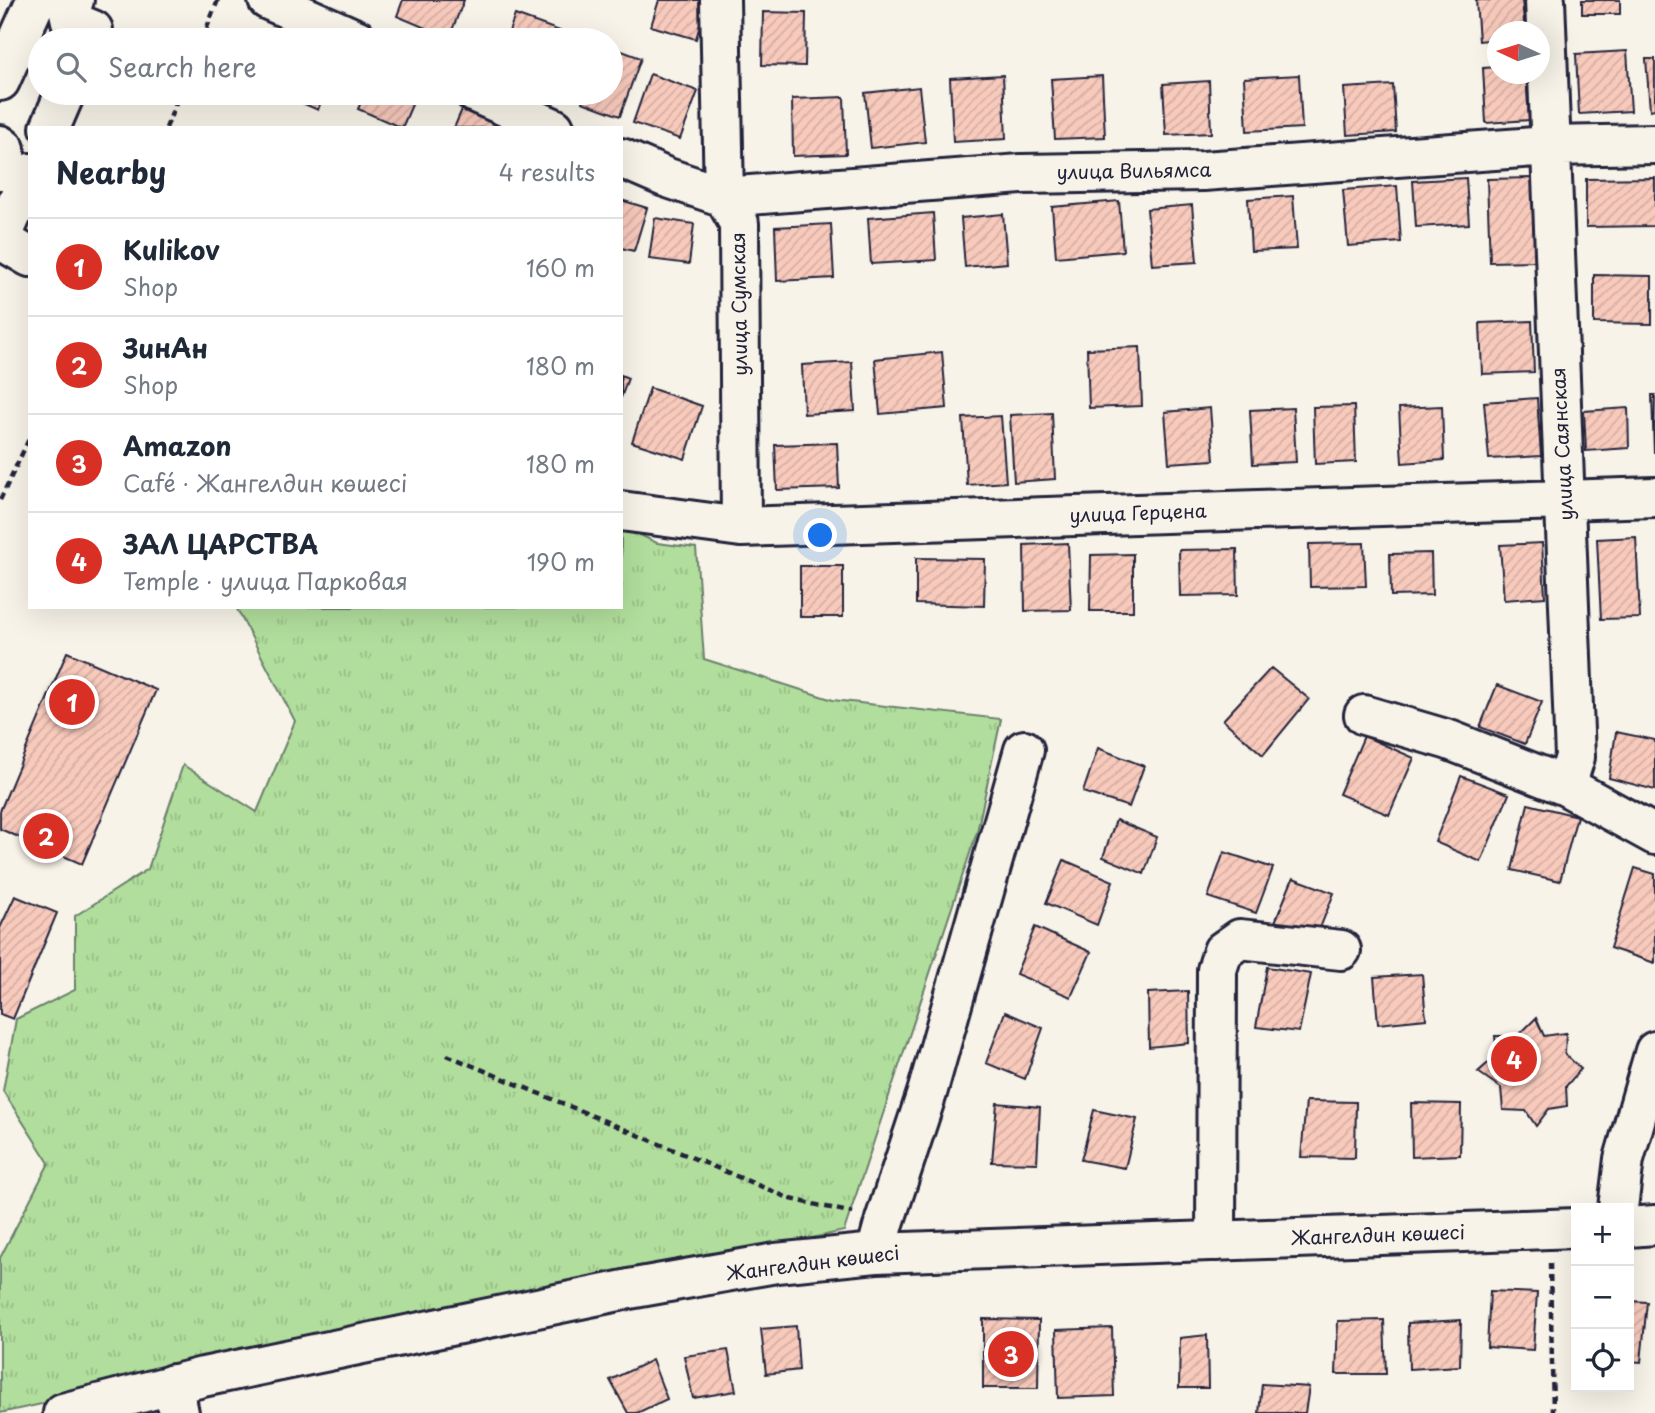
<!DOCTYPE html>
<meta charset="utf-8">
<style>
:root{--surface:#fff;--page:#f6f6f7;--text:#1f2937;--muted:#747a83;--line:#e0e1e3;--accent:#d93025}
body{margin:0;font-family:"Playpen Sans",sans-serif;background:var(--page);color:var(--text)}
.controls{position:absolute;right:21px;bottom:21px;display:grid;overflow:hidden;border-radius:0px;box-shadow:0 7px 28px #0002}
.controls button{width:63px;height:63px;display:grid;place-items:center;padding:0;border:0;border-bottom:2px solid var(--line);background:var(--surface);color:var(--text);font:35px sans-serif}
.compass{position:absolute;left:1487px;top:21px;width:63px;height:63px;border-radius:50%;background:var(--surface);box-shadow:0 7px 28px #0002;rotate:274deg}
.you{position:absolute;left:821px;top:536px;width:24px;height:24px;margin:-18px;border:5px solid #fff;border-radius:50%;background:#1a73e8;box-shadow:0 0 0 10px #1a73e833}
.badge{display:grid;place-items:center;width:46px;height:46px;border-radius:50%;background:var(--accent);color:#fff;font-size:23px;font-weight:700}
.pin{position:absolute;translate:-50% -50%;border:4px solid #fff;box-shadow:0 2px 7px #0006}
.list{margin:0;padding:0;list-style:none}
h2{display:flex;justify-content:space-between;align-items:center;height:91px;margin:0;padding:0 28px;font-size:30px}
h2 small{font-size:23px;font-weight:400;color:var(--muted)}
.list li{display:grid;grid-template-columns:46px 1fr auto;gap:21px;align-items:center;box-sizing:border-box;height:98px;padding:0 28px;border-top:2px solid var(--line)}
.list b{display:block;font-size:26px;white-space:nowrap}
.list p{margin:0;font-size:23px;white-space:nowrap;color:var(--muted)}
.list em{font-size:23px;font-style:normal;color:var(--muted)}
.icon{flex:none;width:38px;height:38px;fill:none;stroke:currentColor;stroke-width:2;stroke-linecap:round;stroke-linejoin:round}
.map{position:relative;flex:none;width:1655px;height:1413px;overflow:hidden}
.search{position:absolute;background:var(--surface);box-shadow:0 7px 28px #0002;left:28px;top:28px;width:595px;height:77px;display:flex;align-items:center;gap:18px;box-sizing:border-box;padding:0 24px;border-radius:38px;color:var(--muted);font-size:26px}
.panel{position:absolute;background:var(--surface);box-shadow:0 7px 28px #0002;left:28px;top:126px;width:595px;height:483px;border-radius:0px}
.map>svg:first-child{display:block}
.grass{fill:url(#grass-tufts);stroke:#6a806c;stroke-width:2}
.building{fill:url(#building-hatch);stroke:#22223b;stroke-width:2}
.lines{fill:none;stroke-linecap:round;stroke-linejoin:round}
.minor-casing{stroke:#22223b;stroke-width:44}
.major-casing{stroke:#22223b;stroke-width:44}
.path{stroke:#22223b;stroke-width:4.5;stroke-dasharray:7 5;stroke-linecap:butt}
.minor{stroke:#f7f3e8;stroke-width:38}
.major{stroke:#f7f3e8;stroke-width:38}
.labels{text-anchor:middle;stroke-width:7;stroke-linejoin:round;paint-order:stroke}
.street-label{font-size:19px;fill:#22223b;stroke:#f7f3e8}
</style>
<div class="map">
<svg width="1655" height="1413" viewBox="0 0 1655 1413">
<defs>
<pattern id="grass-tufts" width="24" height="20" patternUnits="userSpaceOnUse" patternTransform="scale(1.75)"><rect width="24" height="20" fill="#b1de9c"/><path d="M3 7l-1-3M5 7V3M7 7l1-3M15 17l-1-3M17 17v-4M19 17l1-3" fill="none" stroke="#98be87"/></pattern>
<pattern id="building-hatch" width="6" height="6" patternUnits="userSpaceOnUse" patternTransform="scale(1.75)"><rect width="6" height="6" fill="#f8cabc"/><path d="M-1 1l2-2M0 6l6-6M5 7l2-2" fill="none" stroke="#d4ada2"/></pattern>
</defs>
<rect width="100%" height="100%" fill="#f7f3e8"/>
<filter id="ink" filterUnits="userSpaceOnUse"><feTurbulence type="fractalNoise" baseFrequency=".0143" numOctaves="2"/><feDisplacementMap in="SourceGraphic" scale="14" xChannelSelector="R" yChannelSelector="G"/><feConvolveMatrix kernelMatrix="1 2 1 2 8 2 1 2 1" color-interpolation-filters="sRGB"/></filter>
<g filter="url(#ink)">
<path class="grass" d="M621 526 657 543 696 548 704 659 833 700 1001 719 977 832 844 1231 0 1413V1258L49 1163 3 1091 16 1019 75 990V916L148 869 183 765 257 812 295 721 236 607H621Z"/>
<path class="building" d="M403 0H464L449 38 397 16Z
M659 0H707L696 39 651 26Z
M1476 0H1522L1525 32H1498V39L1479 41Z
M1582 0H1620V14H1582Z
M763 12 806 13 805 66 762 65Z
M515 15 563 32 560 40H506Z
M611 47 641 58 620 116 582 102 585 93H611Z
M1627 51 1631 111 1579 114 1576 54Z
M1646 59H1655V109L1650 110Z
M1498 67V74H1526L1529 120 1486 123 1483 68Z
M650 74 698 91 680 139 633 123Z
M1003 75 1006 139 953 142 950 78Z
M1299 75 1302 128 1247 131 1244 78Z
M1102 76 1105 137 1055 139 1051 79Z
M1209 81 1211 133 1166 135 1163 84Z
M1393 85 1396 132 1347 135 1344 88Z
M919 87 925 142 871 148 865 93Z
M279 93H324L318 110Z
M365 93H417L402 128 358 109Z
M844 97 846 154 793 156 792 99Z
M463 107 509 128H454Z
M1466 178 1469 224 1416 227 1413 181Z
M1532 178 1535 261 1490 262 1487 179Z
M1655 178V226L1586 227V179Z
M1397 186 1401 242 1348 246 1343 190Z
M1293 196 1297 249 1251 251 1248 199Z
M621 200 647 208 634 251 621 248Z
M1119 201 1123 251 1056 257 1052 207Z
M1192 205 1197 262 1152 265 1147 209Z
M933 213 936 260 871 264 868 218Z
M1003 214 1007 263 965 267 961 218Z
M655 218 694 224 689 264 649 259Z
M831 224 834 278 777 281 775 227Z
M1594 275 1652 276V324L1594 323Z
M1532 321 1534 372 1482 374 1480 323Z
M1140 347 1142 406 1089 408 1087 349Z
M942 352 947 408 880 414 875 359Z
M852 362 855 411 804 414 802 365Z
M621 375 628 378 621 398Z
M650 388 702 406 685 459 632 442Z
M1652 395H1655L1654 453Z
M1537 398 1541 456 1489 459 1484 402Z
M1354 406 1356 462 1315 464 1313 407Z
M1442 406 1444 460 1402 463 1399 408Z
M1210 408 1214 460 1169 463 1165 412Z
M1293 408 1296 462 1253 464 1250 410Z
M1628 408 1629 448 1586 451 1584 411Z
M1052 413 1055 479 1014 482 1010 415Z
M1001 416 1006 482 967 485 963 418Z
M837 443 839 488 777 490 775 445Z
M1636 537 1640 618 1601 619 1597 539Z
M1068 543 1071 610 1025 611 1024 545Z
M1364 543 1366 586 1310 587 1309 544Z
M1542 543 1545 597 1504 600 1500 545Z
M1237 549 1238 595 1180 596 1179 550Z
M1431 553 1432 595 1391 596 1390 554Z
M1133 554V611H1090L1091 555Z
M916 558 985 559 984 606 916 604Z
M800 566H843V617H800Z
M67 652 156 690 82 864 0 829V811Z
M1271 668 1309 699 1263 755 1223 720Z
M1497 685 1542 702 1525 744 1480 727Z
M1616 732 1655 740V790L1609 778Z
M1364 736 1414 758 1389 815 1339 794Z
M1098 748 1144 766 1129 807 1083 792Z
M1461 776 1509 794 1481 862 1435 842Z
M1528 804 1577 816 1560 881 1512 870Z
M1116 820 1157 837 1144 874 1103 857Z
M1224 852 1273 868 1256 913 1208 897Z
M1064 860 1113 881 1097 925 1046 903Z
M1635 868 1655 874V963L1610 948Z
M1293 878 1334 893 1316 938 1275 922Z
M15 896 57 913 13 1019 0 1014V928Z
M1035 927 1091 952 1071 997 1016 974Z
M1267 967 1311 974 1299 1032 1256 1027Z
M1422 974 1426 1019 1378 1024 1374 977Z
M1188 991 1189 1043 1149 1047 1148 993Z
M1005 1012 1043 1028 1025 1079 986 1063Z
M1536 1018 1544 1036 1566 1033 1565 1054 1581 1069 1566 1086 1567 1106 1549 1109 1536 1126 1526 1111 1503 1110 1501 1088 1478 1072 1497 1055 1495 1036H1518Z
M1306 1101 1356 1102 1355 1158 1301 1157Z
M997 1103 1040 1107 1037 1163 992 1162Z
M1411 1103 1461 1104 1460 1155 1412 1157Z
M1094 1110 1137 1119 1125 1168 1081 1160Z
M1490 1291 1537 1293 1533 1350 1487 1347Z
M1629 1301 1647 1302 1641 1362 1629 1361Z
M983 1319 1039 1320 1038 1388H983Z
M1384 1320 1386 1374H1336L1338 1321Z
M1461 1320 1460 1366 1409 1369 1408 1323Z
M796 1326 799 1370 766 1374 761 1329Z
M1112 1328 1114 1396 1058 1398 1056 1330Z
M1207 1335 1208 1388H1179L1180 1338Z
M728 1350 736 1391 693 1398 684 1356Z
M652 1360 667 1399 637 1413H628L610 1380Z
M1262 1384 1309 1387 1305 1413H1259Z"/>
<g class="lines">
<g class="minor-casing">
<path id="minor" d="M268 0 358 40
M720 0 724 197 739 223 741 527
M1545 0 1575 757 1566 786 1655 835
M475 93 554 128
M621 158 665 177 724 197 1021 174 1203 171 1549 146 1655 144
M1 240 30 257
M621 511 741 527 1655 497
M1364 715 1449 740 1566 786
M1618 1208 1624 1159 1655 1051
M1216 1241 1217 970 1223 951 1240 939 1341 950
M876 1253 885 1220 927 1093 1024 750
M173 1384 179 1413"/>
</g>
<g class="major-casing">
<path id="major" d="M74 0 69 12 71 21 93 30
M0 81 36 0
M50 128 65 93
M0 145 5 149V159L0 170
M0 241 30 173
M1629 1227 1655 1225
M63 1413 203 1377 629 1289 776 1263 876 1253 1576 1228"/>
</g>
<path class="path" d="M202 40 218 0
M166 128 180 93
M0 500 30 437
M447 1055 791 1199 853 1213
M1550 1263 1553 1413"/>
<use href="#minor" class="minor"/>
<use href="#major" class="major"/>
</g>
</g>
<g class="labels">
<g class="street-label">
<text transform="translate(1134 171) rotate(-1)" y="7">улица Вильямса</text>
<text transform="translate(739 304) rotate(-91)" y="7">улица Сумская</text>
<text transform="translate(1562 444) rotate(-93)" y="7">улица Саянская</text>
<text transform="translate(1138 513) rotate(-2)" y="7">улица Герцена</text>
<text transform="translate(1378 1235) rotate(-2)" y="7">Жангелдин көшесі</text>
<text transform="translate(813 1263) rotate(-7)" y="7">Жангелдин көшесі</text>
</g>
</g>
</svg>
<div class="controls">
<button>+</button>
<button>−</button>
<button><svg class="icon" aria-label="locate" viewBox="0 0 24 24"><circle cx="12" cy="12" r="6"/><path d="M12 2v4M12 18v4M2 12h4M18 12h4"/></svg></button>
</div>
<svg class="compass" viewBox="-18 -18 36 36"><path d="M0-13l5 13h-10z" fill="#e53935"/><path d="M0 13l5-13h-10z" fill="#747a83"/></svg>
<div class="you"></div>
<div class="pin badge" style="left:72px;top:702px">1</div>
<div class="pin badge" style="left:46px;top:836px">2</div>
<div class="pin badge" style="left:1011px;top:1354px">3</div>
<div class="pin badge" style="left:1514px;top:1059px">4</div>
<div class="search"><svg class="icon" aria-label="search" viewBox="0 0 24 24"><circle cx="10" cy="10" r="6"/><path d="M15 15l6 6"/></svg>Search here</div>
<section class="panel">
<h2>Nearby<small>4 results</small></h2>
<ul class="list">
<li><span class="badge">1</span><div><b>Kulikov</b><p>Shop</p></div><em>160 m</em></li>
<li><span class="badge">2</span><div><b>ЗинАн</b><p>Shop</p></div><em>180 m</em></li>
<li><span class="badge">3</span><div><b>Amazon</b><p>Café · Жангелдин көшесі</p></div><em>180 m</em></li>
<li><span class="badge">4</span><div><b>ЗАЛ ЦАРСТВА</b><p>Temple · улица Парковая</p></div><em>190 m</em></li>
</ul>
</section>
</div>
